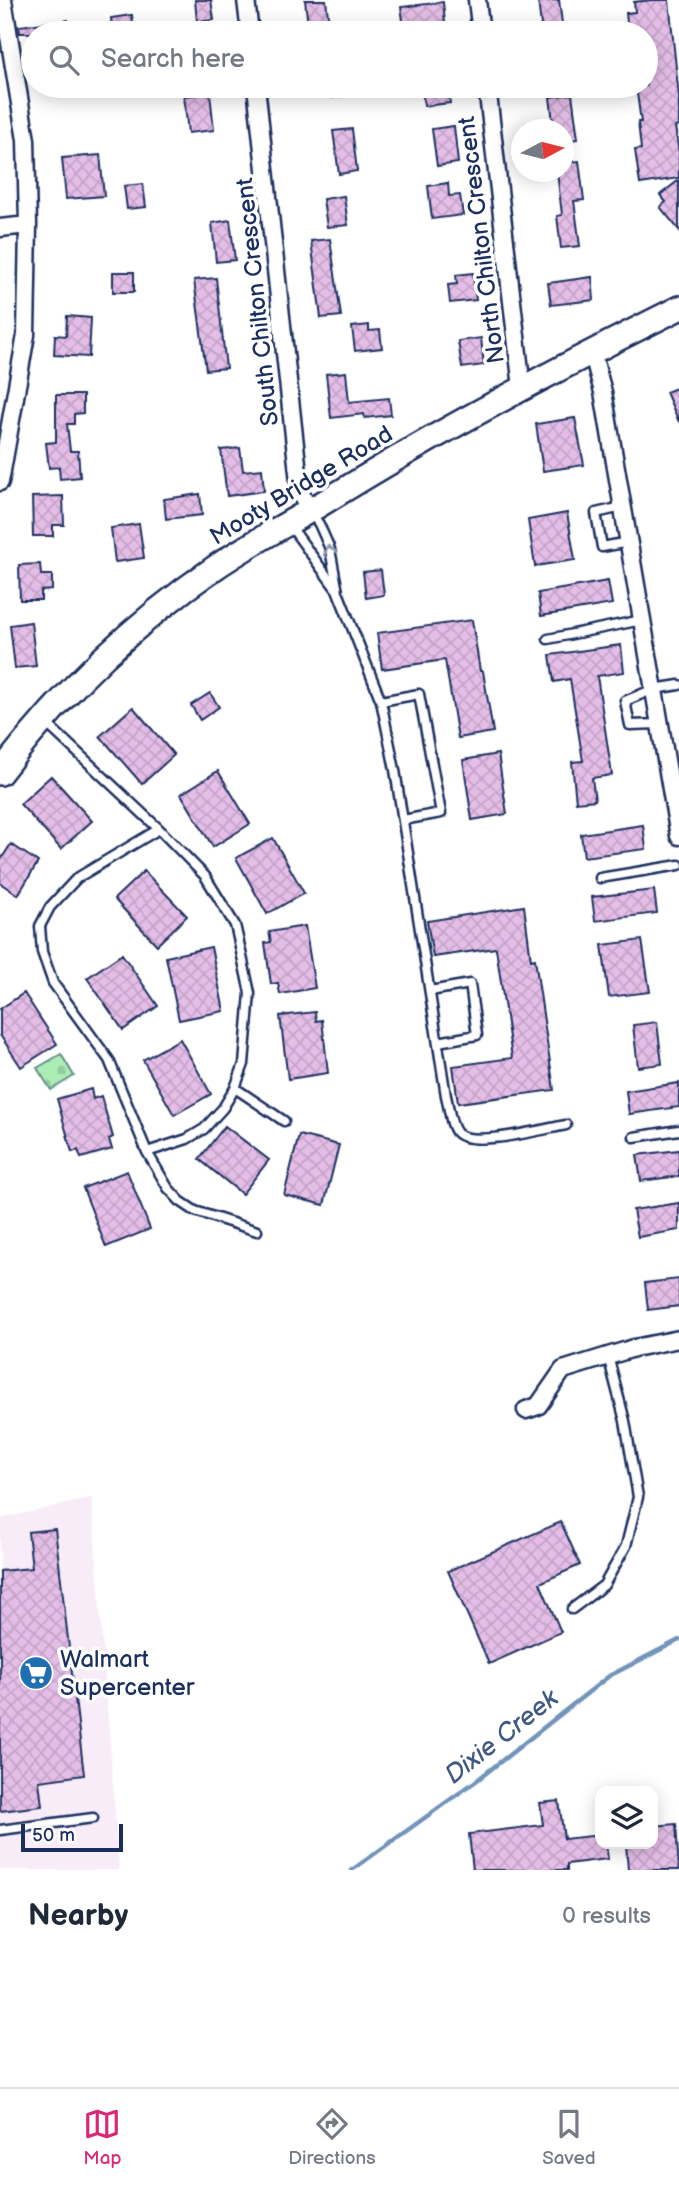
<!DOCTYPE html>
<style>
:root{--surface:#fff;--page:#f2f2f3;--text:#1f2937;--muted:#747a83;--line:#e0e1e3;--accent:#db2777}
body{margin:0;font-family:"Balsamiq Sans",sans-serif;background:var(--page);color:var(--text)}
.controls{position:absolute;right:21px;bottom:21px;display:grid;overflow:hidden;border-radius:14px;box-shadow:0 4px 18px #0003}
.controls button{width:63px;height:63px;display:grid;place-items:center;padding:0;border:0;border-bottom:2px solid var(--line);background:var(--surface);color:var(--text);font:35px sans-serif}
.compass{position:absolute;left:511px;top:119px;width:63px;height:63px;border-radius:50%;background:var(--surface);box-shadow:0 4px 18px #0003;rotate:83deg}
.scale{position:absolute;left:21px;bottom:18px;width:102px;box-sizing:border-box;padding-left:7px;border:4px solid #1b2f5e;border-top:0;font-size:19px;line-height:24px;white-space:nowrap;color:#1b2f5e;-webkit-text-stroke:5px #fff;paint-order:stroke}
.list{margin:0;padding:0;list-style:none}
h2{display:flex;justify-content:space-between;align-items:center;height:91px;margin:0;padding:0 28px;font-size:30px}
h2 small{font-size:23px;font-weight:400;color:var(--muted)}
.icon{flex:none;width:38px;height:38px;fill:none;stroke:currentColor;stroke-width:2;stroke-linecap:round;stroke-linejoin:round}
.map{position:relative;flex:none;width:679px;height:1870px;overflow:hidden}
.search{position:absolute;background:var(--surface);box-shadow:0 4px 18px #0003;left:21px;right:21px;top:21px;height:77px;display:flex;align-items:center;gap:18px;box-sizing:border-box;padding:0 24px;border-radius:38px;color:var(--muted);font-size:26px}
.sheet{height:217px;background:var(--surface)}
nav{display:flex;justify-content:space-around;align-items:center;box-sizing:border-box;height:98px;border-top:2px solid var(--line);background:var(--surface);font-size:19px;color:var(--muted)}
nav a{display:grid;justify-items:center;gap:4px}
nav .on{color:var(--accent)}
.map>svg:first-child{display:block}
.built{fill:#f7ecf8}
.cemetery{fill:url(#cemetery-stones);stroke:#648e8a;stroke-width:2}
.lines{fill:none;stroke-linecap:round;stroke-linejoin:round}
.stream{stroke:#7293ba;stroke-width:4.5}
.building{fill:url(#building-cross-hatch);stroke:#1b2f5e;stroke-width:2}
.service-casing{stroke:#1b2f5e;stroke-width:13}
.minor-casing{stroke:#1b2f5e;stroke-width:21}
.secondary-casing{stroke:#1b2f5e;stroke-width:28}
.service{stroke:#fff;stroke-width:8}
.minor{stroke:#fff;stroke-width:16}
.secondary{stroke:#fff;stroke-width:23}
.oneway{stroke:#8d97ae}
.labels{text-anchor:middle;stroke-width:7;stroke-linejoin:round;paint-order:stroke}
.street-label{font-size:24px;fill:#1b2f5e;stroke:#fff}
.poi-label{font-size:24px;fill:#1b2f5e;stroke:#fff;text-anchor:start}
.water-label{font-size:26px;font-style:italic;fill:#3f5984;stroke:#fff}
</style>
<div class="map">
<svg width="679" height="1870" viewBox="0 0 679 1870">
<defs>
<pattern id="cemetery-stones" width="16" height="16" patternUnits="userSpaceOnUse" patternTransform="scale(1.75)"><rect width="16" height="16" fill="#acedb6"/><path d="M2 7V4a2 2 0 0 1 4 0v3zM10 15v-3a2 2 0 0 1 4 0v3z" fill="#93cc9f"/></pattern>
<pattern id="building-cross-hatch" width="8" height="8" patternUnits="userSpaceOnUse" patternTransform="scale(1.75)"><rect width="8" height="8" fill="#e5bee7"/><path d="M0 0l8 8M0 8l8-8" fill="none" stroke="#c4a4c9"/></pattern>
</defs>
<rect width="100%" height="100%" fill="#fff"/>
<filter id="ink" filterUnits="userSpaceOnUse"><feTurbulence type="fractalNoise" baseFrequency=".0143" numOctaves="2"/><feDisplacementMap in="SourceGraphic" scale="14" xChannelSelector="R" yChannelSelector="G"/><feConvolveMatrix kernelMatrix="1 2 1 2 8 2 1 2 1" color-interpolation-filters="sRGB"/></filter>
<g filter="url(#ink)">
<path class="built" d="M92 1498 119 1870H0V1519Z"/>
<path class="cemetery" d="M61 1054 74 1076 51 1090 37 1068Z"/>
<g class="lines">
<path class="stream" d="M352 1870 476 1781 609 1676 679 1640"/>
</g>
<path class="building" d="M195 0H211L214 20 197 22Z
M305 0H326L330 33H309Z
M559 0 563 31 542 33 538 1Z
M652 0H669L679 97V126L675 127 679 152V178L640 184 635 150 641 149 638 122H641L636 86H646V31L628 33 626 13 635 12 634 2Z
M443 2 446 33H424L423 25 404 27 401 7Z
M132 15 134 33H113L111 18Z
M68 20 70 33H20L19 26Z
M330 86H370L371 93 331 98Z
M422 86H448L450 103 424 106Z
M210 93 214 130 188 133 184 96Z
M572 94 578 139 564 141V130H554L550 97Z
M454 126 458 163 437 166 432 129Z
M352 129 357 171 339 174 333 131Z
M100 155 104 196 66 199 62 158Z
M579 161 584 200 574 201 580 246 561 248 557 216 562 215 557 172H564V163Z
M679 180V230L660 207 666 202 660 195Z
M448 183 449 196 460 195 463 215 432 219 428 186Z
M143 184 146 207 127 209 124 186Z
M344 196 348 225 327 227 323 199Z
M230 220 235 260 216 262 212 223Z
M330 239 341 316 321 318 311 241Z
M113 272H134V292H113Z
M473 273 476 300 450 303 448 285 457 284 456 275Z
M592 277 594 300 551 305 548 283Z
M216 278 226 368 206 370 194 280Z
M67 316 91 318 89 357 54 355 55 335 66 336Z
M369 325V331L380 330 382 348 355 351 352 327Z
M481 338 484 365 462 368 458 341Z
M346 372 349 402 389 398 391 415 365 418 364 414 331 418 326 374Z
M679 387V422L666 392Z
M56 395H83V413L74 414V424H67L70 451H78L80 477 60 479 59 467 49 468 46 443 56 442Z
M575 418 584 465 543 471 536 424Z
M240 448 243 471 262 469 264 491 227 496 221 450Z
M200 494 202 515 166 519 164 499Z
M63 496 64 525H53V536H33L32 497Z
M567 513 575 560 535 566 528 520Z
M139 524 144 558 115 562 111 528Z
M40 564 41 575H52V590L41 591V600H20L19 565Z
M381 570 384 595 366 598 363 572Z
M608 581 612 604 541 616 538 593Z
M472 620 480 671H483L493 732 458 738 445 660 382 669 377 633Z
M31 622 36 666 15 668 10 625Z
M621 645 624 672 597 676 612 775 592 778 595 800 576 802 572 762 583 761 570 679 554 682 550 655Z
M210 693 219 707 200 720 191 705Z
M133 707 174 755 142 784 100 736Z
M498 754 507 814 472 820 463 760Z
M218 771 250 824 213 847 181 794Z
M51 776 92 821 61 849 20 804Z
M643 825 646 849 584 857 581 834Z
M273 838 304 893 267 914 236 858Z
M11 844 38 862 18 895 0 883V861Z
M144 871 187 916 157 945 114 899Z
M654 890 657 913 595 921 592 897Z
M524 906 531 960 535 959 554 1090 458 1103 453 1066 512 1058 496 948 433 957 427 921Z
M305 926 315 988 280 994 278 983 271 984 265 943 271 942 269 932Z
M642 940 650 992 609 997 602 945Z
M211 947 224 1011 179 1020 166 957Z
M122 954 158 1006 123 1030 87 978Z
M24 993 57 1044 21 1067 0 1035V1009Z
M315 1012 316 1021 322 1020 328 1073 288 1079 280 1016Z
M657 1022 662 1064 638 1067 633 1025Z
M180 1039 211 1094 174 1115 143 1060Z
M679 1083V1107L629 1114 626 1091Z
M91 1089 93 1099 101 1096 113 1137 109 1139 112 1149 81 1158 78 1150 72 1152 57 1099Z
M225 1126 269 1160 242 1194 199 1159Z
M299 1135 339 1145 324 1205 284 1195Z
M679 1150V1176L641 1181 637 1155Z
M127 1171 150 1229 106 1247 83 1188Z
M679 1203V1230L638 1237 633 1210Z
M679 1279V1306L648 1310 645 1283Z
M561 1522 580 1565 540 1583 561 1632 489 1664 448 1571Z
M55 1529 84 1775 39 1781 42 1806 0 1811V1571L32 1568 28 1532Z
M559 1801 564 1839 600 1835V1844H606L608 1859 567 1864V1870H473L469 1834 543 1825 540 1803Z
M676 1824 679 1870H628L626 1844H653V1826Z"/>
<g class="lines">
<g class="service-casing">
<path id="service" d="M622 507 596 513 602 547 629 542
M311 513 319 524 330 549 338 592 381 701 395 770 446 1096C449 1107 450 1125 457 1133 472 1148 544 1129 566 1125
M289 524 337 590
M548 639 642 620
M381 701 419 694 441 813 403 820
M45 722 159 829 205 876 235 925 238 938 250 993 244 1064 235 1088 223 1108 204 1129 187 1139 147 1152
M660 724 630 725 625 701 654 689 679 685
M159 829 77 878 50 907 40 926 42 952 53 983 109 1060 147 1152 168 1188 180 1201 195 1211 257 1231
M600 878 679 865
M430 991 470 984 477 1035 438 1042
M235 1088 284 1121
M634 1137 679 1130
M572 1609 604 1585 626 1546 638 1497 625 1421 608 1356
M0 1830 93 1818"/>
</g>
<g class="minor-casing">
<path id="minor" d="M246 0 250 33
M477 0 481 33
M256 86 300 491 309 511
M487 86 522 388
M0 228 28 225
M592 351 603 392 679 836
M0 482 26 335 28 225 26 140 3 0
M526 1410 538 1406 563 1370 634 1348 679 1339"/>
</g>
<g class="secondary-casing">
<path id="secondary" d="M0 773C60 695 131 625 213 569 249 544 288 524 326 501 440 430 559 368 679 308"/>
</g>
<use href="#service" class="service"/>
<use href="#minor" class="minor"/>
<use href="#secondary" class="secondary"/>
</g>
<defs><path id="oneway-chevron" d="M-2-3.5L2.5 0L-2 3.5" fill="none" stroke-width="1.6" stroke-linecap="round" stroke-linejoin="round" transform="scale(1.75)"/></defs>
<use class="oneway" href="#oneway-chevron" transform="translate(329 550) rotate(-107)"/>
</g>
<defs>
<g id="supermarket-disc" transform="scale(1.75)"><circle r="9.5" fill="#1f6fb2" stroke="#fff"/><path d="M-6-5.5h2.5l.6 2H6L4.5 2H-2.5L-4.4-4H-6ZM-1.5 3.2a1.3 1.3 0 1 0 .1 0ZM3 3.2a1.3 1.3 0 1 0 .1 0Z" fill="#fff"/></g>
</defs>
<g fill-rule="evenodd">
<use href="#supermarket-disc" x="36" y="1673"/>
</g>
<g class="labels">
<g class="street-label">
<text transform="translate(481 240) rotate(-97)" y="8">North Chilton Crescent</text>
<text transform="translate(257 302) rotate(-96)" y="8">South Chilton Crescent</text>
<text transform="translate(301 485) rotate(-31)" y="8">Mooty Bridge Road</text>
</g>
<g class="poi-label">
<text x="60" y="1667">Walmart<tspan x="60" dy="28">Supercenter</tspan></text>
</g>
<g class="water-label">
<text transform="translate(501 1736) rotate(-38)" y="9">Dixie Creek</text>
</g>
</g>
</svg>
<div class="controls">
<button><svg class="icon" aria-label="layers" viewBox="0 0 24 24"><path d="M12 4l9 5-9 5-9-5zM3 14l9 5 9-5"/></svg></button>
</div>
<svg class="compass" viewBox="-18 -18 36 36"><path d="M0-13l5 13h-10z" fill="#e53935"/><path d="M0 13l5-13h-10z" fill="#747a83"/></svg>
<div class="scale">50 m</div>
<div class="search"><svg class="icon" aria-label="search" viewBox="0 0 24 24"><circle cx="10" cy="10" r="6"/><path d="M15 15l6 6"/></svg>Search here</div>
</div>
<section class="sheet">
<h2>Nearby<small>0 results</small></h2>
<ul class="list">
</ul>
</section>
<nav>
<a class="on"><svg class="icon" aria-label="map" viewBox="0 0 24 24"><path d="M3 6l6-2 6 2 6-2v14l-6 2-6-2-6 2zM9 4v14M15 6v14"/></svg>Map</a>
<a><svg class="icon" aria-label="directions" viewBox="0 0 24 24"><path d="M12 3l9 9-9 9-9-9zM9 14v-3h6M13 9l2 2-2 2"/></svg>Directions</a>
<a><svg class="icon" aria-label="saved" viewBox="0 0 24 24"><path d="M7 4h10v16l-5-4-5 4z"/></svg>Saved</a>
</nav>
